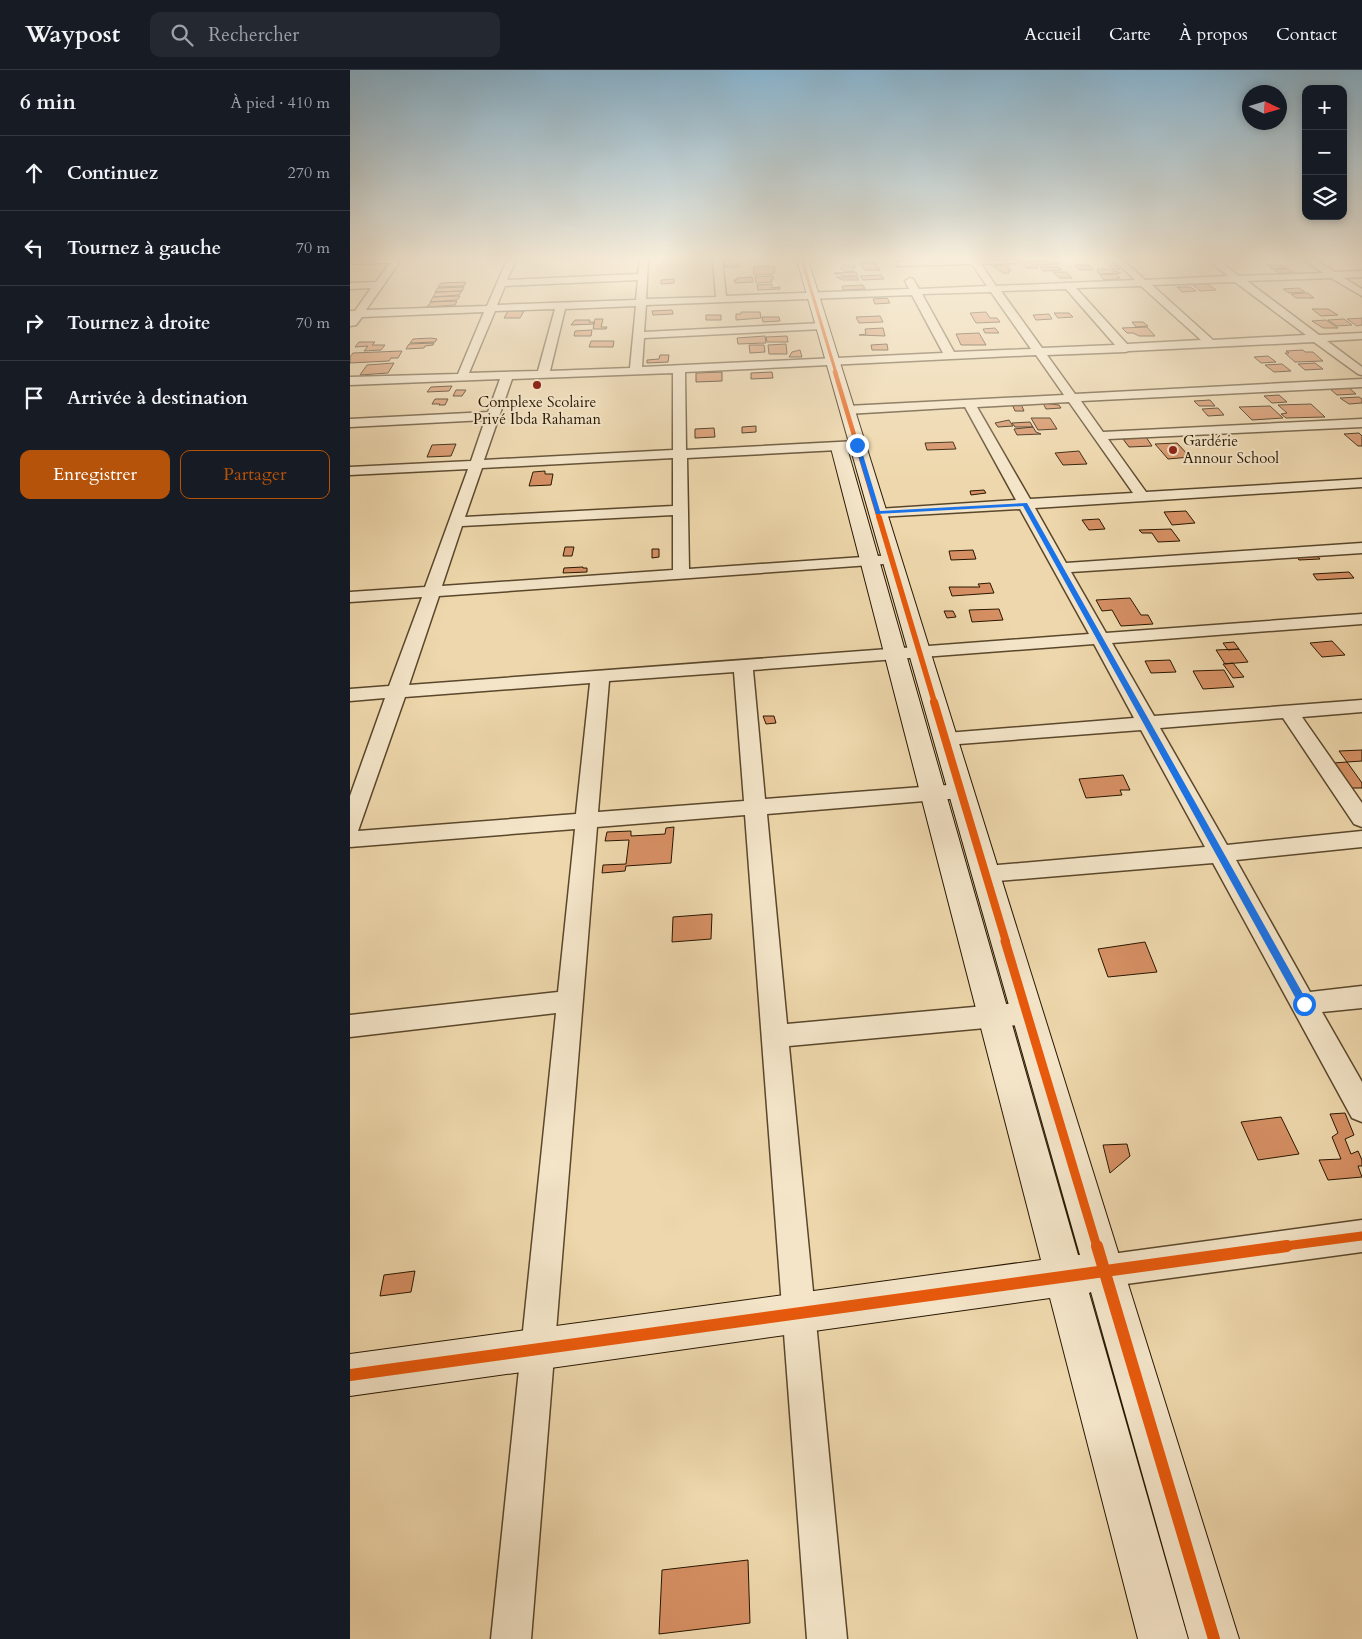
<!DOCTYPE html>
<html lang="fr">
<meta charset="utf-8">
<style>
:root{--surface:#171b24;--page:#242831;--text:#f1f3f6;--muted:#9ea1a6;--line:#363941;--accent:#b45309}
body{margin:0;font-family:Cardo,serif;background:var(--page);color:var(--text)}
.controls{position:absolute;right:15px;top:15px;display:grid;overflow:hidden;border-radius:10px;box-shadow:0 2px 8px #0003}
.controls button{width:45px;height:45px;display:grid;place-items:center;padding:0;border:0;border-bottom:1px solid var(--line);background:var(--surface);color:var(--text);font:25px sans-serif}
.compass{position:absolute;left:892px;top:15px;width:45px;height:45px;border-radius:50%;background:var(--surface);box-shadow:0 2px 8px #0003;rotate:94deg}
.stop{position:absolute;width:15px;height:15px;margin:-11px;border:4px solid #1a73e8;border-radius:50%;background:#fff}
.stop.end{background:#1a73e8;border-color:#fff;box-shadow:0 1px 5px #0008}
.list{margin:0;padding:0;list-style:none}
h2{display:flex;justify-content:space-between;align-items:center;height:65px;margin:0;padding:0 20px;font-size:21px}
h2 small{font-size:16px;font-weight:400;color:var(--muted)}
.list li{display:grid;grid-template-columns:32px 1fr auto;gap:15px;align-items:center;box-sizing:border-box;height:75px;padding:0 20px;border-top:1px solid var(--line)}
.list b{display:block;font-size:19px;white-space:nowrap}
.list em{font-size:16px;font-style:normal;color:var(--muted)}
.actions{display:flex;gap:10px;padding:15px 20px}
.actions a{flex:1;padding:11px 0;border:1px solid var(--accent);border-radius:10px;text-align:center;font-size:18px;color:var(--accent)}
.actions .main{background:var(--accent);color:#fff}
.icon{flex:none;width:28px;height:28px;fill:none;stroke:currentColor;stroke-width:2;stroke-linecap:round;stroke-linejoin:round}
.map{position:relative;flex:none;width:1012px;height:1569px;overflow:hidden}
header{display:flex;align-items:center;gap:30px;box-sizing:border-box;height:70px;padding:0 25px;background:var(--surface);border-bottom:1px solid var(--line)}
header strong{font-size:24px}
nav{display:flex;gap:28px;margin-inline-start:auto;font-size:18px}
.search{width:350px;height:45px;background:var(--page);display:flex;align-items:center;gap:12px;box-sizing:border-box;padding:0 18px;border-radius:10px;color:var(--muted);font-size:19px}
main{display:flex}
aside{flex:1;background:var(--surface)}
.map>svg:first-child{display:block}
.building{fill:#d58f63;stroke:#281700}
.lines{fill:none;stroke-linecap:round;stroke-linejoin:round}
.street-casing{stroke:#5a472b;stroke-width:3}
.secondary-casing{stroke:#281700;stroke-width:2}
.street{fill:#f4e5c9;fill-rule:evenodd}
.secondary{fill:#f4e5c9;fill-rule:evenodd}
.cycleway-far5-casing{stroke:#f4e5c9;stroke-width:4.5}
.cycleway-far4-casing{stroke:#f4e5c9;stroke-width:6}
.cycleway-far3-casing{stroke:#f4e5c9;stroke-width:8}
.cycleway-far2-casing{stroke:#f4e5c9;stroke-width:11}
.cycleway-far1-casing{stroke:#f4e5c9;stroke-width:12}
.cycleway-casing{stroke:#f4e5c9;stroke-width:15}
.cycleway-far5{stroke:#e8590c;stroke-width:3}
.cycleway-far4{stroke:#e8590c;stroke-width:4.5}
.cycleway-far3{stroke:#e8590c;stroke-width:5.5}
.cycleway-far2{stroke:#e8590c;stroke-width:8}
.cycleway-far1{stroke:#e8590c;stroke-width:9}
.cycleway{stroke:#e8590c;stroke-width:12}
.route{fill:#1a73e8}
.poi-dot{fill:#8f2418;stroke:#f4e5c9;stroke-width:2}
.labels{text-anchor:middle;stroke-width:4;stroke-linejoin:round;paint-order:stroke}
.far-poi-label{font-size:15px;fill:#281700;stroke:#f4e5c9}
</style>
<header>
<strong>Waypost</strong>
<div class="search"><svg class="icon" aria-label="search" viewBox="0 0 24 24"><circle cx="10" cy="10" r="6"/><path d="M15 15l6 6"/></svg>Rechercher</div>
<nav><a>Accueil</a><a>Carte</a><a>À propos</a><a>Contact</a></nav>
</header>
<main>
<aside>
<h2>6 min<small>À pied · 410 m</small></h2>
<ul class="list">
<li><svg class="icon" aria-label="ahead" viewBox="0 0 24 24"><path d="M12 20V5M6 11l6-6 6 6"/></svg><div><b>Continuez</b></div><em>270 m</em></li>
<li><svg class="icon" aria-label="left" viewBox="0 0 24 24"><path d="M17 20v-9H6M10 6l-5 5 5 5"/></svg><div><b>Tournez à gauche</b></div><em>70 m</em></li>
<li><svg class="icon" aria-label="right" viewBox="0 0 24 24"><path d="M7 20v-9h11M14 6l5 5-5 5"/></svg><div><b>Tournez à droite</b></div><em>70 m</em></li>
<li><svg class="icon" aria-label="arrive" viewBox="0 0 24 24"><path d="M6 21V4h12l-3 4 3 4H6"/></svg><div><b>Arrivée à destination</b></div></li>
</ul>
<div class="actions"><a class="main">Enregistrer</a><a>Partager</a></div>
</aside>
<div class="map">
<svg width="1012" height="1569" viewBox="0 0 1012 1569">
<rect width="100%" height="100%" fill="#eed7ac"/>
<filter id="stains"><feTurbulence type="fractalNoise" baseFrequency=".004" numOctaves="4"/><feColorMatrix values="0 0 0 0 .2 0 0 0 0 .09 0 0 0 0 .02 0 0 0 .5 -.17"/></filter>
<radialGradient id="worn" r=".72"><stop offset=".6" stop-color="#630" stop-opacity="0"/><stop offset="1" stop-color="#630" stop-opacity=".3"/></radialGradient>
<path class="building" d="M374 190H387L389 197H375Z
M705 190 708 194 686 195 688 198H676L670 191Z
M754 190H760L770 199H763Z
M509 193H525L530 200H514L513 196H511Z
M493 195H505L506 197H502L504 201 495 202 490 198 493 197Z
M657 195 661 201H658L659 203H653L643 196Z
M725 195H739L743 200H729Z
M917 195H932L937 198 922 199Z
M420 196 425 197 424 204 404 205V197Z
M690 197H709L712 200 693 201Z
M747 199H759L771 203 752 204 748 203Z
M924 200 939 199 944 203H929Z
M506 202 508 206H492L491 204H485L484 203Z
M703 202H716L722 208H709Z
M767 204 770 208H767L768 209 754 210 750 205Z
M531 205 534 209 513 210 510 206Z
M423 206 424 209H421L422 212 406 213 405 207Z
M402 207 403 212 385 213 384 210H387V208Z
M486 207H507L509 210H493Z
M324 209V213L311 214V210Z
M116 212 114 216 88 217 91 213Z
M840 212H855L866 220 850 221Z
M422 214V218L430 217V219L408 220 407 215Z
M513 215 515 219 493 220 492 216Z
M114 217 112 221 85 222 88 218Z
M827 217H840L846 221 832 222Z
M949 218 955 222 939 223 933 219Z
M112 221 109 225 83 227 86 222Z
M958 223 964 228H946L941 224Z
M110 226 107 230 80 232 83 227Z
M537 228 540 233 525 234 523 229Z
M107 231 105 235 77 237 81 232Z
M962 239H978L988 245 971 246Z
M322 240 323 244 303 245 302 241Z
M158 241H174L170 248H154Z
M391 242H410L411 248 386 250V244H391Z
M636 242 640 248H647L650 252 626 253 620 243Z
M704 243H719L723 247 708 248Z
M699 244 702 249 686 250 683 245Z
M356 245H371V250H356Z
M530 246 533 252 509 253 506 247Z
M412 247H429L430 251 413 252Z
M1012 248V255L1007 256 997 249Z
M245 249H253L251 257H257L256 259H243Z
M994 249 1002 255 987 256 978 250Z
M225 250H240L239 252H244V254L221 255Z
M976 250 988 258H973L962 251Z
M782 252H793L798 256 786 257Z
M797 257 805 266H789L783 263H777L772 258Z
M533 258 535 266 509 265 516 264 515 259Z
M645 258 649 263H635L633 259Z
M242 260 241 266H224L225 261Z
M629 263 636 275H611L606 264Z
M415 266 416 273 388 274 387 268Z
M437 266 438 272H417L416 267Z
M81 268 87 269 85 272 60 273 63 269Z
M241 271H264L263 277H239Z
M9 272H25L22 275H35L31 280 14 281 18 276 5 277Z
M84 273 83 275 75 276 74 278 56 279 59 274Z
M436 274 437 284H419L418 275Z
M537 274 538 280H522L521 275Z
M399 275H414L415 282 400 283Z
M450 280 452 287H439L442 282Z
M953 280 955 282H963L973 291 945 292 935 283H939L936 281Z
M52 281 48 288H41L39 291 0 293V287L3 283Z
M310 285H319L318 292 297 293V290L309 289Z
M918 286 926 292 911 293 904 287Z
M44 293 38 303 10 305 17 295Z
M965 293 973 299 955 300 948 294Z
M932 294 941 301 924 302 915 295Z
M372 302V311L346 312V303Z
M422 302 423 308 401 309V303Z
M102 316 99 321 77 322 81 317Z
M999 318 1006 324 987 325 980 319Z
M106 320H116L112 326H103Z
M929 325 937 332 922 333 914 326Z
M1009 327 1012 329V333L999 334 990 328Z
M85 329H98L95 335H89L90 334H82Z
M860 330 865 336H849L844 331Z
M693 333 709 335 711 338 696 339Z
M662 334H671L674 341H665Z
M961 334 975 347 936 348 931 344 937 343 928 335Z
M920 336 933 348 902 350 889 337Z
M868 338 874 345 858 346 852 339Z
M681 348H700L707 359 688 360Z
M659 350 663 356 648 357 645 353Z
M680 352 683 357H665L662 353Z
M406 356V362L392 363V357Z
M683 357 686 362 691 364 667 365 664 359Z
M364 358 365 367 345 368V359Z
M1009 363 1012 366V376H1008L994 364Z
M796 367 802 376 779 377 773 369Z
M603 372 606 379 577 380 575 373Z
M827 373 840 387 818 389 805 374Z
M106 374 101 386 77 387 82 375Z
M729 381 737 394 713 395 705 383Z
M195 401V404H203L201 415 179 416 183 402Z
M634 420 636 423 621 425 620 421Z
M836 441 845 453 822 455 814 442Z
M749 449 755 459 739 460 732 450Z
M821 459 830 471 808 472 802 463H792L789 460Z
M215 477H224L222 486H213Z
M302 479H309V487L302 488Z
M623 480 626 489 601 490 599 481Z
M965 483 970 489 949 490 945 484Z
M233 497V498H237V502L213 503 214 498Z
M999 502 1004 508 967 510 963 504Z
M640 513 644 523 602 526 599 517H630L628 514Z
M780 528 791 545H798L803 554 771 556 762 540 752 541 746 530Z
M649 539 653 550 622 552 619 540Z
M594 541H603L606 547 597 548Z
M982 571 995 585 972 587 960 573Z
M884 572 889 579 878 580 873 573Z
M889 579 898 592 875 594 866 580Z
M820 590 826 602 801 603 795 591Z
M883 593 894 607 883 608 873 594Z
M874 600 884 617 853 619 843 601Z
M413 646H424L426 653 416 654Z
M1012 680V691L997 692 989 681Z
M997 692 1012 713V718H1001L983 693Z
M773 705 780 720H770L772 725 736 728 729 709Z
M324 757 321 793 276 796 275 801 252 803 253 795 276 794 279 770 255 771 257 762 281 761V766L315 764 316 758Z
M362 844 361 869 322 872 323 847Z
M795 872 807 902 758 907 748 879Z
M995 1043 1004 1065 995 1069 1001 1084 1008 1081 1012 1090V1096H1008L1012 1107 978 1110 969 1090 991 1089 982 1067 988 1063 980 1044Z
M931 1047 949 1084 908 1090 891 1052Z
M777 1074 780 1086 760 1103 753 1075Z
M65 1201 61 1222 30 1226 34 1205Z
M398 1490 400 1553 309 1564 312 1500Z"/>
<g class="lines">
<g class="street-casing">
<path id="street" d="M42 190H51L16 240 137 236 157 190H166L157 210 288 204 290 190H298L296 229 366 227 363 190H372L376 226 559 219 555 211 560 208 563 209 569 219 637 216 622 194 547 196V192L550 191 669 190 665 193 631 194 646 216 785 210 764 190H773L795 210 878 206 858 190H868L889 206 973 203 955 190H965L985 202 1012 201V207L994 208 1012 219V226L981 208 897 211 969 265 1012 263V269L977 271 1012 297V305L1008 304 964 272 779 281 775 282 697 285 725 324 1012 309V317L731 331 753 362 1012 349V357L758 369 796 422 1012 409V417L685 438 716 493 1012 473V483L721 502 756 563 1012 544V554L762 573 804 646 1012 630V642L952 647 1012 733V757L1004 754 933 648 810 658 877 775 1012 761V777L886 790 960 922 1012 916V938L972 942 1012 1012V1052L1002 1048 863 793 636 812 628 810 625 804 628 798 636 796 855 777 791 660 596 675 589 673 586 669 589 665 596 663 784 648 744 574 403 600 415 729 611 714 618 716 622 721 618 726 611 728 417 744 437 954 678 932 687 935 691 943 687 951 678 954 439 976 497 1569H457L395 745 247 757 181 1569H141L206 943 0 967V945L208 922 225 759 0 777V726L35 628 0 631V619L39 616 72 527 0 532V522L75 517 118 399 0 405V397L121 391 135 350 0 357V349L138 342 150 309 0 315V307L108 304 134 242 12 247 6 255 0 256V241H5L21 218 0 219V213L26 212ZM288 210 286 230 147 235 155 216ZM885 212 956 265 863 270 802 215ZM791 216 851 270 777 274 726 218ZM716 219 765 275 692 278 651 221ZM641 222 681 279 604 282 572 224ZM562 225 593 283 292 297 294 268 472 259 477 256 472 253 294 262 296 235ZM286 236 280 298 200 301 215 239ZM205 239 188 301 119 303 145 241ZM686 285 714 325 497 336 491 340 497 344 615 337 666 430 528 439 523 440 521 443 523 446 528 447 670 439 739 564 59 615 89 526 548 493 550 490 548 487 542 485 339 499 337 388 507 379 514 375 507 371 336 380 335 302ZM323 303V380L134 390 162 309ZM719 332 783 423 680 429 627 337ZM323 388V436L115 447 132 398ZM323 445V500L92 516 112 456ZM384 602 394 731 248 742 259 611ZM240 613 226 744 8 761 55 627Z
M1012 1150V1182L754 1217 743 1212 738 1201 743 1190 754 1185Z"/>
</g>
<g class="secondary-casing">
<path id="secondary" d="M0 190H49L43 193 0 194Z
M447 190H458L889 1569H839L741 1222 739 1223 838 1569H788L700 1228 0 1326V1284L691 1190 481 378 483 375H495L497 378 728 1185H730Z"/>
</g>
<use href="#street" class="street"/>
<use href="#secondary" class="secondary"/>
<g class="cycleway-far5-casing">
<path id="cycleway-far5" d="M452 190 486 303"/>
</g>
<g class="cycleway-far4-casing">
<path id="cycleway-far4" d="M485 302 529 448"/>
</g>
<g class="cycleway-far3-casing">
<path id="cycleway-far3" d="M529 447 585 634"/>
</g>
<g class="cycleway-far2-casing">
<path id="cycleway-far2" d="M584 632 656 872"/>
</g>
<g class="cycleway-far1-casing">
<path id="cycleway-far1" d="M655 871 747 1177
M928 1177 1012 1166"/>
</g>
<g class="cycleway-casing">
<path id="cycleway" d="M747 1176 864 1569
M0 1305 937 1176"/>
</g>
<use href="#cycleway-far5" class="cycleway-far5"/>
<use href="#cycleway-far4" class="cycleway-far4"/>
<use href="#cycleway-far3" class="cycleway-far3"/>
<use href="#cycleway-far2" class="cycleway-far2"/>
<use href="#cycleway-far1" class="cycleway-far1"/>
<use href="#cycleway" class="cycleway"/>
</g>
<linearGradient id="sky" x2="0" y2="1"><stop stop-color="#89b6d2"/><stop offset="0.46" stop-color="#f7edda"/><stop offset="1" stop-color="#f7edda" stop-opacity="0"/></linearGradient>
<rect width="1012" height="410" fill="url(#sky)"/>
<path class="route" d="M507 373 510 375 530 441 677 433 957 931V936H950L673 436 526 444 505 375Z"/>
<g class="poi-dot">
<circle cx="187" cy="315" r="5"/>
<circle cx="823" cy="380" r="5"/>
</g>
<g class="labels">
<g class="far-poi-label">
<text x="187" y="337">Complexe Scolaire<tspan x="187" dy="17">Privé Ibda Rahaman</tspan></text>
<text x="833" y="376" text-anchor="start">Gardérie<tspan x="833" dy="17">Annour School</tspan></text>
</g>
</g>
<rect width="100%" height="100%" filter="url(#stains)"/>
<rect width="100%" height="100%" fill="url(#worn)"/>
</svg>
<div class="controls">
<button>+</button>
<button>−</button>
<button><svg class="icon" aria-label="layers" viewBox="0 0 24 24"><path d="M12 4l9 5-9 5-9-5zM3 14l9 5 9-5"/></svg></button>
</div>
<svg class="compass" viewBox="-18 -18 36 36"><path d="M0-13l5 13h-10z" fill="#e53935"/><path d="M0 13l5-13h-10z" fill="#9ea1a6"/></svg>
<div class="stop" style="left:954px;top:934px"></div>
<div class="stop end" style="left:507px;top:375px"></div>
</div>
</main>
